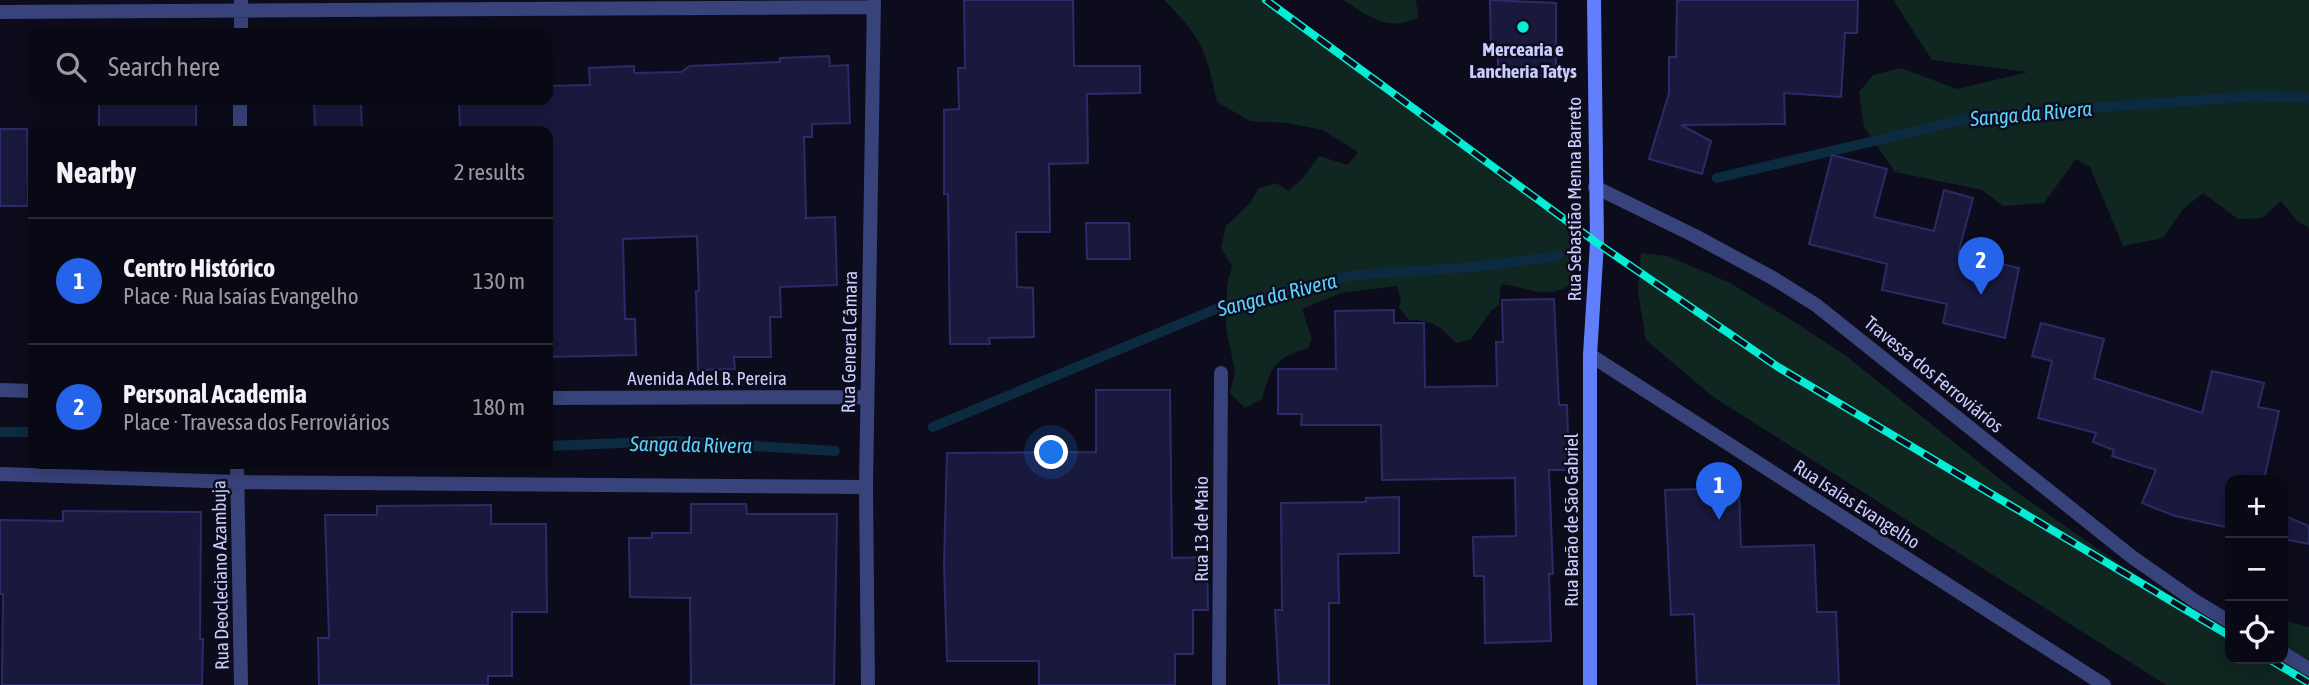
<!DOCTYPE html>
<meta charset="utf-8">
<style>
:root{--surface:#090915;--page:#171722;--text:#f1f3f6;--muted:#999aa0;--line:#292a34;--accent:#2563eb}
body{margin:0;font-family:"Asap Condensed",sans-serif;background:var(--page);color:var(--text)}
.controls{position:absolute;right:21px;bottom:21px;display:grid;overflow:hidden;border-radius:14px;box-shadow:0 4px 18px #0003}
.controls button{width:63px;height:63px;display:grid;place-items:center;padding:0;border:0;border-bottom:2px solid var(--line);background:var(--surface);color:var(--text);font:35px sans-serif}
.you{position:absolute;left:1052px;top:453px;width:24px;height:24px;margin:-18px;border:5px solid #fff;border-radius:50%;background:#1a73e8;box-shadow:0 0 0 10px #1a73e833}
.badge{display:grid;place-items:center;width:46px;height:46px;border-radius:50%;background:var(--accent);color:#fff;font-size:23px;font-weight:700}
.pin{position:absolute;translate:-50% -58px;filter:drop-shadow(0 2px 4px #0008)}
.pin::after{content:'';position:absolute;top:37px;width:24px;height:21px;background:inherit;clip-path:polygon(0 0,100% 0,50% 100%)}
.list{margin:0;padding:0;list-style:none}
h2{display:flex;justify-content:space-between;align-items:center;height:91px;margin:0;padding:0 28px;font-size:30px}
h2 small{font-size:23px;font-weight:400;color:var(--muted)}
.list li{display:grid;grid-template-columns:46px 1fr auto;gap:21px;align-items:center;box-sizing:border-box;height:126px;padding:0 28px;border-top:2px solid var(--line)}
.list b{display:block;font-size:26px;white-space:nowrap}
.list p{margin:0;font-size:23px;white-space:nowrap;color:var(--muted)}
.list em{font-size:23px;font-style:normal;color:var(--muted)}
.icon{flex:none;width:38px;height:38px;fill:none;stroke:currentColor;stroke-width:2;stroke-linecap:round;stroke-linejoin:round}
.map{position:relative;flex:none;width:2309px;height:685px;overflow:hidden}
.search{position:absolute;background:var(--surface);box-shadow:0 4px 18px #0003;left:28px;top:28px;width:525px;height:77px;display:flex;align-items:center;gap:18px;box-sizing:border-box;padding:0 24px;border-radius:14px;color:var(--muted);font-size:26px}
.panel{position:absolute;background:var(--surface);box-shadow:0 4px 18px #0003;left:28px;top:126px;width:525px;height:343px;border-radius:14px}
.map>svg:first-child{display:block}
.green{fill:#0f2621}
.lines{fill:none;stroke-linecap:round;stroke-linejoin:round}
.stream{stroke:#0c2b40;stroke-width:10}
.building{fill:#18193d;stroke:#2b2b69;stroke-width:2}
.street{stroke:#38437b;stroke-width:14}
.secondary{stroke:#617efc;stroke-width:14}
.rail-casing{stroke:#05edd4;stroke-width:8}
.rail{stroke:#0c0c1c;stroke-width:5;stroke-dasharray:16;stroke-linecap:butt}
.poi-dot{fill:#05edd4;stroke:#0c0c1c;stroke-width:2.5}
.labels{text-anchor:middle;stroke-width:5;stroke-linejoin:round;paint-order:stroke}
.poi-label{font-size:19px;font-weight:bold;fill:#c8cdfe;stroke:#0c0c1c}
.street-label{font-size:19px;fill:#c8cdfe;stroke:#0c0c1c}
.water-label{font-size:21px;font-style:italic;fill:#59d2fc;stroke:#0c0c1c}
</style>
<div class="map">
<svg width="2309" height="685" viewBox="0 0 2309 685">
<rect width="100%" height="100%" fill="#0c0c1c"/>
<path class="green" d="M1164 0H1267L1563 217 1573 244 1571 284C1548 301 1526 287 1501 284L1499 305 1491 311 1471 339 1456 343C1440 326 1433 320 1409 320L1399 308 1401 301 1397 286 1341 293 1302 309 1312 339 1308 348C1275 358 1271 366 1262 399L1245 408 1230 393 1235 371 1226 328 1227 284 1232 266 1221 248 1226 226 1251 202 1258 189 1276 183 1288 191 1303 178 1319 156 1348 165 1358 152 1323 130 1286 123 1250 121 1217 102C1206 50 1202 38 1164 0Z
M1343 0H1416L1418 17C1389 33 1368 16 1343 0Z
M1893 0H2309V228L2297 221 2281 201 2262 218 2238 219 2203 193 2183 209 2163 238 2123 246 2090 167 2076 159 2044 203 2003 206 1982 190 1895 172 1864 127 1859 92 1873 75 1901 68 1957 89 2028 72 1932 60Z
M1641 253 1668 256 1730 283 1793 321 1846 356 2015 491 2124 567 2230 631V659H2280L2309 676V685H2166L1712 396 1646 340 1638 292Z
M2283 620 2309 627V660L2283 646Z"/>
<g class="lines">
<path class="stream" d="M1717 178 1980 116 2255 96 2309 98
M933 427 1228 304 1355 275 1474 267 1559 256
M0 432H33
M548 446 673 441 835 451"/>
</g>
<path class="building" d="M964 0H1073L1074 66H1140V93L1087 94 1088 163 1049 164 1050 232H1016L1017 287 1033 288 1034 337 989 338 990 344H950L948 194H944V110L959 109 958 68H965Z
M1490 0 1556 3V76H1498V50L1491 51Z
M1677 0H1858L1857 33H1845L1841 97 1784 93 1785 124 1681 125 1711 141 1702 174 1649 159 1669 93V57H1676Z
M829 56 830 66 848 65 850 123 812 124V137H804L806 218 835 217 837 285 780 287 781 317H770L771 357H734L735 369 698 370 696 291H699L697 236 623 239 625 319H635L636 355 548 357V131H460L459 100H548V86L590 85 589 68 634 66V73L681 72 690 66 780 62V58Z
M99 100H196V131H99Z
M314 100H361L362 131H315Z
M0 129H27L28 206H0Z
M1832 155 1887 169 1874 217 1934 231 1944 190 1973 198 1958 254 2019 268 2005 338 1943 323 1947 304 1882 290 1887 264 1809 244Z
M1086 223H1129L1130 259H1087Z
M1554 299 1559 405H1567L1569 470H1549L1553 574H1549L1551 641 1485 643 1484 576H1474L1473 537 1516 536 1515 478 1382 480 1381 425H1301L1302 414H1278V369H1336L1335 311 1394 310V323H1424L1425 387 1497 386 1496 342H1503L1502 300Z
M2041 323 2104 339 2094 378 2202 413 2212 371 2264 383 2258 407 2279 411 2264 480H2230V528L2175 516 2142 503 2156 470 2112 456 2114 450 2093 442 2096 433 2038 418 2052 361 2032 356Z
M1096 390H1170L1172 558 1207 557 1208 610H1193V654H1175V685H1039V661H947L944 563 947 453 1096 452Z
M1739 488 1741 547 1814 545 1817 612H1836L1839 685H1697L1694 614 1671 615 1665 490Z
M1399 497V553L1338 554 1339 603H1329V685H1279L1275 610H1282L1281 503 1366 502V498Z
M691 504H746L747 514H837L834 685H691L690 598 630 597 629 538H652V533H691Z
M491 505V524H546L547 612H512V676H488V685H319L318 638H329L325 515H377V506Z
M63 511 201 512 200 639H203L202 685H2L3 594H0V520L63 521Z
M2283 515 2309 526V544L2283 539Z"/>
<g class="lines">
<path class="street" d="M0 12 874 7
M241 33V0
M240 131V100
M1595 187 1695 236 1771 277 1816 305 2132 557 2195 601 2230 622
M1590 355 2104 685
M0 390 33 391
M548 398 867 397
M237 464 241 685
M0 474 237 482 866 487
M2283 653 2309 669
M868 685 866 487 874 0
M1219 685 1221 373"/>
<path class="secondary" d="M1590 685V355L1597 243 1594 0"/>
<g class="rail-casing">
<path id="rail" d="M1266 0 1597 243 1778 367 2230 636
M2269 659 2309 683"/>
</g>
<use href="#rail" class="rail"/>
</g>
<circle class="poi-dot" cx="1523" cy="27" r="7"/>
<g class="labels">
<g class="poi-label">
<text x="1523" y="56">Mercearia e<tspan x="1523" dy="22">Lancheria Tatys</tspan></text>
</g>
<g class="street-label">
<text transform="translate(1574 199) rotate(-90)" y="7">Rua Sebastião Menna Barreto</text>
<text transform="translate(849 342) rotate(-89)" y="7">Rua General Câmara</text>
<text transform="translate(1934 374) rotate(39)" y="7">Travessa dos Ferroviários</text>
<text x="707" y="385">Avenida Adel B. Pereira</text>
<text transform="translate(1857 504) rotate(33)" y="7">Rua Isaías Evangelho</text>
<text transform="translate(1571 520) rotate(-90)" y="7">Rua Barão de São Gabriel</text>
<text transform="translate(1201 529) rotate(-90)" y="7">Rua 13 de Maio</text>
<text transform="translate(220 575) rotate(-91)" y="7">Rua Deocleciano Azambuja</text>
</g>
<g class="water-label">
<text transform="translate(2031 114) rotate(-5)" y="7">Sanga da Rivera</text>
<text transform="translate(1277 295) rotate(-14)" y="7">Sanga da Rivera</text>
<text transform="translate(691 445) rotate(1)" y="7">Sanga da Rivera</text>
</g>
</g>
</svg>
<div class="controls">
<button>+</button>
<button>−</button>
<button><svg class="icon" aria-label="locate" viewBox="0 0 24 24"><circle cx="12" cy="12" r="6"/><path d="M12 2v4M12 18v4M2 12h4M18 12h4"/></svg></button>
</div>
<div class="you"></div>
<div class="pin badge" style="left:1719px;top:520px">1</div>
<div class="pin badge" style="left:1981px;top:295px">2</div>
<div class="search"><svg class="icon" aria-label="search" viewBox="0 0 24 24"><circle cx="10" cy="10" r="6"/><path d="M15 15l6 6"/></svg>Search here</div>
<section class="panel">
<h2>Nearby<small>2 results</small></h2>
<ul class="list">
<li><span class="badge">1</span><div><b>Centro Histórico</b><p>Place · Rua Isaías Evangelho</p></div><em>130 m</em></li>
<li><span class="badge">2</span><div><b>Personal Academia</b><p>Place · Travessa dos Ferroviários</p></div><em>180 m</em></li>
</ul>
</section>
</div>
